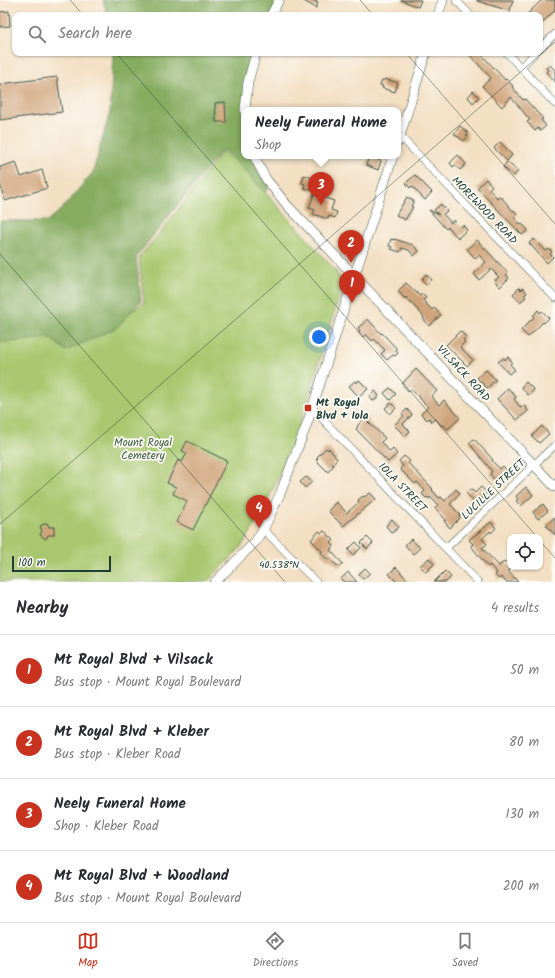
<!DOCTYPE html>
<meta charset="utf-8">
<style>
:root{--surface:#fff;--page:#f7f7f7;--text:#2b2b33;--muted:#7c7c81;--line:#e1e1e2;--accent:#c8321e}
body{margin:0;font-family:Kalam,sans-serif;background:var(--page);color:var(--text)}
.controls{position:absolute;right:12px;bottom:12px;display:grid;overflow:hidden;border-radius:8px;box-shadow:0 1px 3px #0004}
.controls button{width:36px;height:36px;display:grid;place-items:center;padding:0;border:0;border-bottom:1px solid var(--line);background:var(--surface);color:var(--text);font:20px sans-serif}
.scale{position:absolute;left:12px;bottom:10px;width:99px;box-sizing:border-box;padding-left:4px;border:2px solid #1f3d34;border-top:0;font-size:11px;line-height:14px;white-space:nowrap;color:#1f3d34;-webkit-text-stroke:3px #fdfcf7;paint-order:stroke}
.you{position:absolute;left:319px;top:337px;width:14px;height:14px;margin:-10px;border:3px solid #fff;border-radius:50%;background:#1a73e8;box-shadow:0 0 0 6px #1a73e833}
.badge{display:grid;place-items:center;width:26px;height:26px;border-radius:50%;background:var(--accent);color:#fff;font-size:13px;font-weight:700}
.pin{position:absolute;translate:-50% -33px;filter:drop-shadow(0 1px 2px #0008)}
.pin::after{content:'';position:absolute;top:21px;width:14px;height:12px;background:inherit;clip-path:polygon(0 0,100% 0,50% 100%)}
.popup{position:absolute;left:241px;top:107px;width:160px;height:52px;box-sizing:border-box;display:grid;place-content:center;border-radius:8px;background:var(--surface);filter:drop-shadow(0 1px 3px #0005);font-size:13px;white-space:nowrap;color:var(--muted)}
.popup b{font-size:15px;color:var(--text)}
.popup::after{content:'';position:absolute;left:50%;top:100%;margin-left:-8px;border:8px solid transparent;border-top-color:var(--surface)}
.list{margin:0;padding:0;list-style:none}
h2{display:flex;justify-content:space-between;align-items:center;height:52px;margin:0;padding:0 16px;font-size:17px}
h2 small{font-size:13px;font-weight:400;color:var(--muted)}
.list li{display:grid;grid-template-columns:26px 1fr auto;gap:12px;align-items:center;box-sizing:border-box;height:72px;padding:0 16px;border-top:1px solid var(--line)}
.list b{display:block;font-size:15px;white-space:nowrap}
.list p{margin:0;font-size:13px;white-space:nowrap;color:var(--muted)}
.list em{font-size:13px;font-style:normal;color:var(--muted)}
.icon{flex:none;width:22px;height:22px;fill:none;stroke:currentColor;stroke-width:2;stroke-linecap:round;stroke-linejoin:round}
.map{position:relative;flex:none;width:555px;height:582px;overflow:hidden}
.search{position:absolute;background:var(--surface);box-shadow:0 1px 3px #0004;left:12px;right:12px;top:12px;height:44px;display:flex;align-items:center;gap:10px;box-sizing:border-box;padding:0 14px;border-radius:8px;color:var(--muted);font-size:15px}
.sheet{height:340px;background:var(--surface)}
nav{display:flex;justify-content:space-around;align-items:center;box-sizing:border-box;height:56px;border-top:1px solid var(--line);background:var(--surface);font-size:11px;color:var(--muted)}
nav a{display:grid;justify-items:center;gap:2px}
nav .on{color:var(--accent)}
.map>svg:first-child{display:block}
.green{fill:#a8c76e;stroke:#648251}
.forest{fill:#86ac61;stroke:#52744a}
.building{fill:#cfa379}
.lines{fill:none;stroke-linecap:round;stroke-linejoin:round}
.street-casing{stroke:#3f5549;stroke-width:8}
.secondary-casing{stroke:#3f5549;stroke-width:10}
.street{stroke:#fff;stroke-width:7}
.secondary{stroke:#fff;stroke-width:9}
.ticks{fill:none;stroke:#1f3d34;stroke-width:1;stroke-opacity:0.45}
.poi-dot{fill:#c8321e;stroke:#fdfcf7;stroke-width:1.5}
.labels{text-anchor:middle;stroke-width:3.5;stroke-linejoin:round;paint-order:stroke}
.street-label{font-size:11px;fill:#1f3d34;stroke:#fdfcf7}
.poi-label{font-size:11px;font-weight:bold;fill:#1f3d34;stroke:#fdfcf7;text-anchor:start}
.park-label{font-size:11px;fill:#416042;stroke:#fdfcf7}
.ticks-label{font-size:10px;text-anchor:middle;fill:#1f3d34;stroke:#fdfcf7;stroke-width:3.5;stroke-linejoin:round;paint-order:stroke}
</style>
<div class="map">
<svg width="555" height="582" viewBox="0 0 555 582">
<rect width="100%" height="100%" fill="#fdfcf7"/>
<filter id="ink" filterUnits="userSpaceOnUse"><feTurbulence type="fractalNoise" baseFrequency=".025" numOctaves="2"/><feDisplacementMap in="SourceGraphic" scale="8" xChannelSelector="R" yChannelSelector="G"/><feConvolveMatrix kernelMatrix="1 2 1 2 8 2 1 2 1" color-interpolation-filters="sRGB"/></filter>
<filter id="wash" filterUnits="userSpaceOnUse"><feTurbulence type="fractalNoise" baseFrequency=".012" numOctaves="4" result="noise"/><feDisplacementMap in="SourceGraphic" scale="16" xChannelSelector="R" yChannelSelector="G"/><feGaussianBlur stdDeviation="0.9" result="paint"/><feColorMatrix in="noise" values="0 0 0 0 0 0 0 0 0 0 0 0 0 0 0 0 0 1.4 0 .05"/><feComposite in="paint" operator="in"/></filter>
<g filter="url(#wash)">
<rect width="100%" height="100%" fill="#f3dfc2"/>
<path class="green" d="M222 152 234 159 265 192 336 271 343 285 292 449 262 513 246 540 234 555 207 582H0V307L120 317 144 303 139 257 165 227Z"/>
<path class="forest" d="M103 0H279L271 15H107Z
M113 53H256L244 110V156H254L271 186 265 192 230 155 222 150 136 257 141 301 116 328 66 351 50 338 0 343V221H48L63 208 93 172 110 112Z"/>
<g id="blocks">
<path class="building" d="M302 0H313L318 3 316 8Z
M401 0H421L418 7Z
M477 0H513L510 11 477 1Z
M542 0H555V10L540 25V15H526Z
M9 11 10 26 0 27V12Z
M468 53H480L505 80 506 79 513 86 512 87 523 100 525 99 535 110 543 119 541 120 546 126 540 131 538 128 535 131 527 122 530 120 511 97 502 107 482 86 491 78Z
M550 65 555 70V82L546 72 548 70 546 68Z
M57 77 62 112 0 120V84Z
M385 79 398 83 395 92 382 88 383 86 380 85 382 80H384Z
M473 91 479 97 473 103 468 97Z
M225 102 226 122H216L215 103Z
M460 126 468 133 466 135 468 136 464 141 454 134Z
M500 142 512 155 507 161 494 148Z
M458 155 466 164 460 170 455 165 453 167 450 163Z
M369 156 381 161 378 170 366 165Z
M16 162 21 177 42 170 47 188 5 201 0 185V167Z
M507 162 518 171 514 176 503 167Z
M304 175 310 177 311 179V181L314 182 311 190 304 188 305 184 302 183Z
M415 175 432 192 425 200 412 186 410 188 406 183Z
M486 179 492 186 489 189 497 198 499 196 502 198 513 211 514 210 517 214 514 217 521 225 522 224 528 230 522 235 477 188Z
M314 194 334 201 331 210 337 212 335 218 329 216 328 219 313 214 315 210 309 208Z
M407 197 414 201 411 206 413 207 405 220 396 215Z
M441 204 447 211 443 214 451 223 454 220 461 227 463 225 467 230 458 238 448 227 446 229 429 210 439 215 434 210Z
M391 239 394 240V239L413 245 419 251 414 256 409 250 402 248 400 252 391 249 392 247 389 246Z
M534 239 546 251 549 249 552 252 550 254 553 257 547 263 529 243Z
M477 240 508 273 506 275 509 278 500 287 494 281 499 277 491 269 479 280 474 274 486 262 479 255 475 258 467 249Z
M426 274 431 280 426 285 421 280Z
M406 283 420 296 422 294 426 298 423 300 432 310 434 308 441 315 429 326 423 318 424 317 406 297 405 299 398 291Z
M519 288 521 290 523 288 527 293 524 295 526 297 520 302 513 294Z
M538 310 540 313 542 311 549 318 544 323 543 322 528 337 521 330 534 317 533 316Z
M368 319 381 334 382 333 397 349 396 350 398 353 395 356 393 355 387 360 381 354 385 350 374 339 372 341 366 334 363 337 359 332 360 331 358 328Z
M460 331 466 337 463 340 465 342 460 347 473 360 467 366 446 345Z
M508 357 512 362 510 364 515 370 509 374 498 362 504 358 505 360Z
M416 369 437 391 431 396 439 405 444 400 460 418 448 429 443 425 442 426 435 418 432 422 429 418 427 420 421 414 428 407 411 389 409 392 402 384Z
M486 370 496 380 487 388 477 378Z
M359 380 368 389 359 397 349 386 355 381 357 383Z
M526 382 534 390 528 395 521 387Z
M390 388 396 394 390 400 384 393Z
M508 388 516 397 514 399 521 408 524 405 528 411 517 420 497 399Z
M375 391 379 396 373 401 369 397Z
M391 403 396 408 390 414 385 408Z
M407 409 412 415 403 424 410 431 405 436 394 425 404 416 402 414Z
M367 416 370 420 368 422 385 438 381 442 390 452 393 449 397 454 388 462 356 429 358 427 357 426Z
M542 426 549 434 539 443 532 436Z
M474 439 486 452 493 460 492 461 500 469 503 466 509 473 500 481 497 478 495 480 490 474 492 471 469 443Z
M187 441 227 461 193 530 177 522 187 501 173 494 176 487 167 483 178 460 182 462 187 453 182 451Z
M326 448 328 450 329 448 337 459 332 464 334 465 328 472 316 460 318 458 317 457Z
M404 456 410 461 408 463 433 489 432 490 439 498 441 497 445 501 456 489 460 493 450 504 460 515 459 516 460 518 450 528 444 521 446 520 435 508 438 505 430 497 429 499 427 497 426 498 422 494 425 491 417 482 415 484 400 469 403 466 399 461Z
M306 477 312 482 305 488 300 482Z
M481 487 487 493 476 504 466 493 471 489 475 493Z
M526 487 533 495 521 506 516 501 518 499 516 496Z
M370 493 376 499 343 526 328 511 336 502 347 513 359 502 358 500 363 496 364 497Z
M543 504 548 511 538 519 533 512Z
M555 517V535L546 525Z
M392 519 399 527 392 533 386 526Z
M491 522 496 528 491 533 490 531 482 539 487 544 482 548 499 566 505 561 512 568 508 571 518 582H506L501 577 499 579 495 575 497 573 490 565 488 567 471 546 473 544 469 540Z
M47 523 49 527H54V535H48L46 539 40 535 42 531 40 526Z
M319 531 321 533 324 531 334 540 331 543 334 546 330 550 343 564 339 567 329 559 328 560 321 553 322 551 311 540Z
M367 537 373 543 367 549 361 543Z
M411 539 420 548 413 554 405 545Z
M356 542 361 548 353 555 348 550Z
M429 558 434 564 426 572 420 566Z
M396 567 409 582H397L389 574Z
M365 568 370 573 363 579 359 574Z
M445 571 451 577 446 582H434Z
M348 572 357 582H344L341 579Z"/>
</g>
</g>
<g filter="url(#ink)">
<use href="#blocks" fill-opacity="0" stroke="#3f5549" stroke-width="1"/>
<g class="lines">
<g class="street-casing">
<path id="street" d="M456 0 470 15
M540 48 555 34
M507 53 555 104
M521 67 535 53
M400 136 555 298
M312 408 478 582
M263 529 316 582
M446 548 555 445"/>
</g>
<g class="secondary-casing">
<path id="secondary" d="M271 15 279 0
M438 15 443 0
M245 110 248 82 256 53
M398 142 426 53
M254 156 266 179 287 205 555 487
M215 582 255 542 265 526 280 494 307 424 393 156"/>
</g>
<use href="#street" class="street"/>
<use href="#secondary" class="secondary"/>
</g>
</g>
<path class="ticks" d="M70 0 83 15M360 0 373 15M116 53 537 537M406 53 555 224M0 254 285 582M0 524 555 42M540 541 555 558"/>
<rect class="poi-dot" x="304" y="404" width="8" height="8" rx="2"/>
<g class="labels">
<g class="street-label">
<text transform="translate(485 210) rotate(46)" y="4">MOREWOOD ROAD</text>
<text transform="translate(464 373) rotate(47)" y="4">VILSACK ROAD</text>
<text transform="translate(403 487) rotate(46)" y="4">IOLA STREET</text>
<text transform="translate(493 489) rotate(-43)" y="4">LUCILLE STREET</text>
</g>
<g class="poi-label">
<text x="316" y="406">Mt Royal<tspan x="316" dy="13">Blvd + Iola</tspan></text>
</g>
<g class="park-label">
<text x="143" y="446">Mount Royal<tspan x="143" dy="13">Cemetery</tspan></text>
</g>
</g>
<g class="ticks-label">
<text x="279" y="568">40.538°N</text>
</g>
</svg>
<div class="controls">
<button><svg class="icon" aria-label="locate" viewBox="0 0 24 24"><circle cx="12" cy="12" r="6"/><path d="M12 2v4M12 18v4M2 12h4M18 12h4"/></svg></button>
</div>
<div class="scale">100 m</div>
<div class="you"></div>
<div class="pin badge" style="left:352px;top:303px">1</div>
<div class="pin badge" style="left:351px;top:263px">2</div>
<div class="pin badge" style="left:321px;top:205px">3</div>
<div class="popup"><b>Neely Funeral Home</b>Shop</div>
<div class="pin badge" style="left:259px;top:528px">4</div>
<div class="search"><svg class="icon" aria-label="search" viewBox="0 0 24 24"><circle cx="10" cy="10" r="6"/><path d="M15 15l6 6"/></svg>Search here</div>
</div>
<section class="sheet">
<h2>Nearby<small>4 results</small></h2>
<ul class="list">
<li><span class="badge">1</span><div><b>Mt Royal Blvd + Vilsack</b><p>Bus stop · Mount Royal Boulevard</p></div><em>50 m</em></li>
<li><span class="badge">2</span><div><b>Mt Royal Blvd + Kleber</b><p>Bus stop · Kleber Road</p></div><em>80 m</em></li>
<li><span class="badge">3</span><div><b>Neely Funeral Home</b><p>Shop · Kleber Road</p></div><em>130 m</em></li>
<li><span class="badge">4</span><div><b>Mt Royal Blvd + Woodland</b><p>Bus stop · Mount Royal Boulevard</p></div><em>200 m</em></li>
</ul>
</section>
<nav>
<a class="on"><svg class="icon" aria-label="map" viewBox="0 0 24 24"><path d="M3 6l6-2 6 2 6-2v14l-6 2-6-2-6 2zM9 4v14M15 6v14"/></svg>Map</a>
<a><svg class="icon" aria-label="directions" viewBox="0 0 24 24"><path d="M12 3l9 9-9 9-9-9zM9 14v-3h6M13 9l2 2-2 2"/></svg>Directions</a>
<a><svg class="icon" aria-label="saved" viewBox="0 0 24 24"><path d="M7 4h10v16l-5-4-5 4z"/></svg>Saved</a>
</nav>
